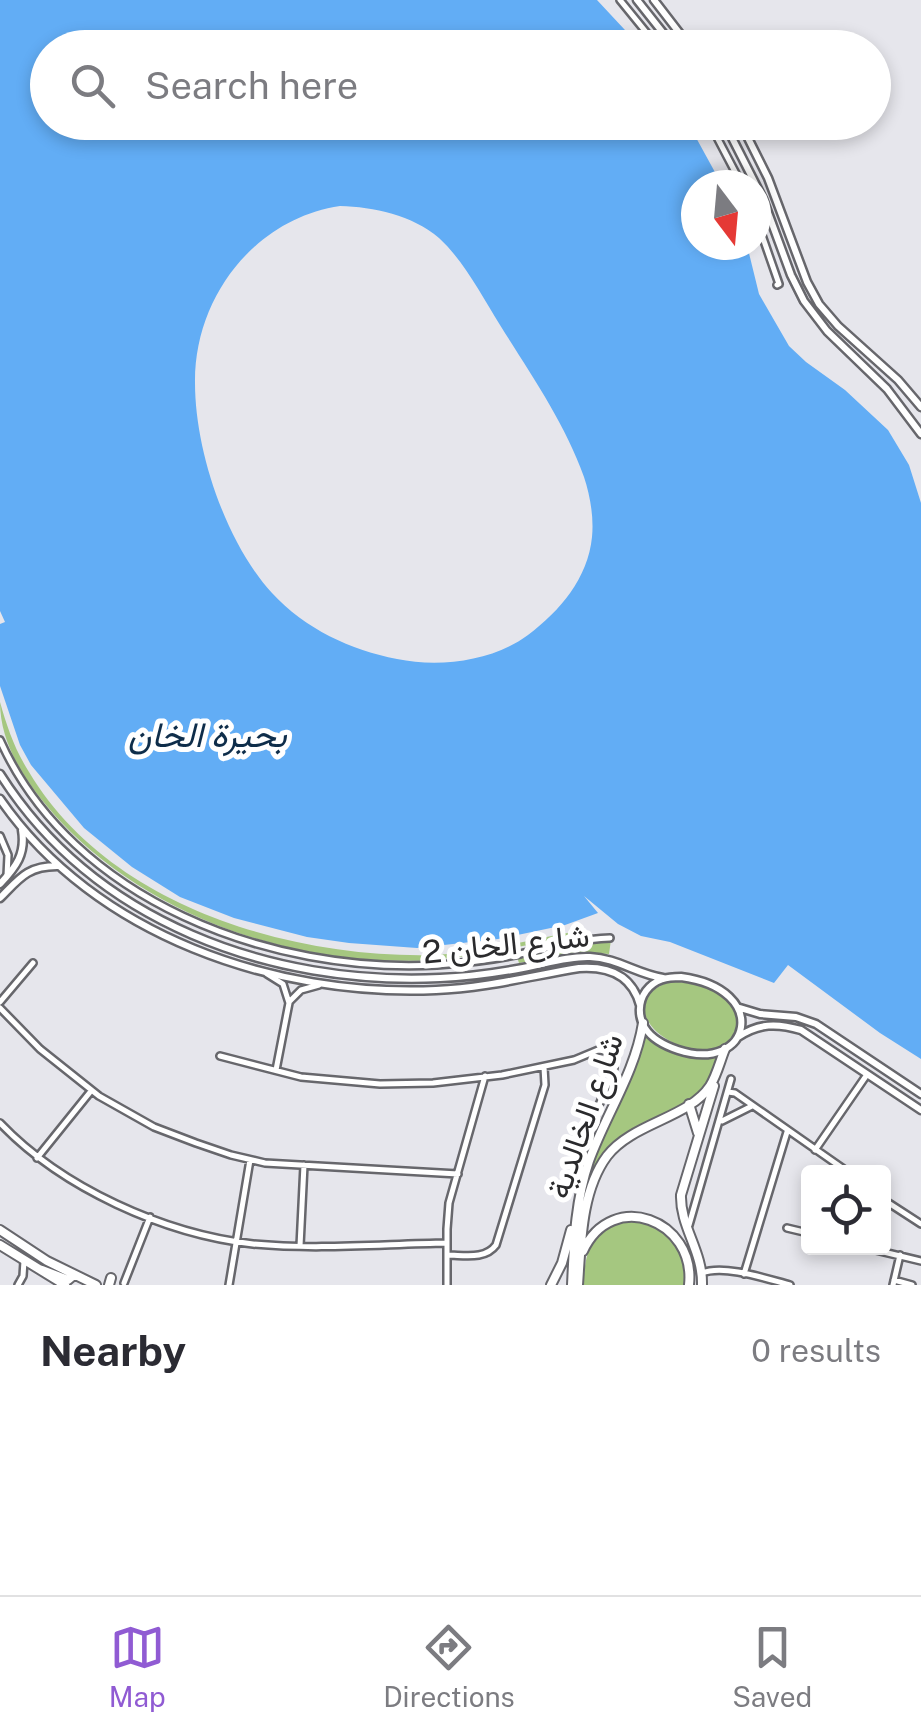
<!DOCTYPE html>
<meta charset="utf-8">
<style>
:root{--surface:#fff;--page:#f7f7f7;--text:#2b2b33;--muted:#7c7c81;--line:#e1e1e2;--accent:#905bd3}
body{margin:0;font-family:"Public Sans",Vazirmatn,sans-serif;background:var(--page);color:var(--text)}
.controls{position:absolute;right:30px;bottom:30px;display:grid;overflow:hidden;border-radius:10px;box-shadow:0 5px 15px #0003}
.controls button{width:90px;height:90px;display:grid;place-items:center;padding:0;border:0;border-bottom:2px solid var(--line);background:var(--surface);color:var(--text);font:50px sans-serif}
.compass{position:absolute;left:681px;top:170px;width:90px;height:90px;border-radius:50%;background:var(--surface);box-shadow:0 5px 15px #0003;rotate:164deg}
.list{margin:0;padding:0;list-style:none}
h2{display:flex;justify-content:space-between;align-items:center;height:130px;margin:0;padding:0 40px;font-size:42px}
h2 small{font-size:32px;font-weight:400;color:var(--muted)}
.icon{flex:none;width:55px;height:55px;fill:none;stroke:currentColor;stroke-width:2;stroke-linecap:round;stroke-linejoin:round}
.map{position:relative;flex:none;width:921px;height:1285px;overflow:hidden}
.search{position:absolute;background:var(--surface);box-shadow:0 5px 15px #0003;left:30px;right:30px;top:30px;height:110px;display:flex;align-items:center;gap:25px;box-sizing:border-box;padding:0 35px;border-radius:55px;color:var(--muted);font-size:38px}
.sheet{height:310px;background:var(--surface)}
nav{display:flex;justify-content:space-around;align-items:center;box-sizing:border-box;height:140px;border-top:2px solid var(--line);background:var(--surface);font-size:28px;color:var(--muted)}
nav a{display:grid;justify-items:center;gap:5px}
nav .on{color:var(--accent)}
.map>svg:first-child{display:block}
.green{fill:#a5c780}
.water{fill:#62adf5;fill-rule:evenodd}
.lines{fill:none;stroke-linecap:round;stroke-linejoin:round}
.street-casing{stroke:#67676c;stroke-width:10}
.secondary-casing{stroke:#67676c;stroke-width:11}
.primary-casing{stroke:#67676c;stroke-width:12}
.street{stroke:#fff;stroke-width:5}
.secondary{stroke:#fff;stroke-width:6}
.primary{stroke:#fff;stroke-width:8}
.labels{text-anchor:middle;stroke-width:10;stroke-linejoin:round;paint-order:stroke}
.street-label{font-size:32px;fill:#2a2a2c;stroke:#fff}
.water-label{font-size:35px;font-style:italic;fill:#0e2d4a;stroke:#fff}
</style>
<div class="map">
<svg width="921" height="1285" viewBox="0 0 921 1285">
<rect width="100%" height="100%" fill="#e6e6ec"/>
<path class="green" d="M0 702C7 727 15 750 29 772 108 905 289 959 435 955 484 953 530 939 578 931L581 930 582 935C532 943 483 956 432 960 299 968 152 919 60 821 30 788 0 748 0 702Z
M611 940 609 954 579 952 519 963 517 957 576 944Z
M668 982C693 980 752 995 734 1033 731 1039 724 1046 717 1048 677 1062 607 1007 668 982Z
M645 1035C667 1053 690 1059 718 1057 713 1069 709 1082 699 1091 671 1119 624 1122 601 1157 590 1174 587 1197 582 1217L579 1216 597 1149 632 1076Z
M633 1221C666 1224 690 1251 685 1285H583C586 1248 591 1226 633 1221Z"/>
<path class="water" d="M0 0H597L638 44 641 47 48 48V122L688 123 722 185H696V245H747L759 294 789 346 806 362 845 390 888 430 909 465 921 503V1059L880 1033 788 965 774 983 670 942 641 936 618 924 584 896 598 913 565 925 498 939 417 948 349 943 307 937 234 918 180 897 132 867 84 828 31 765 20 745 0 686V624L5 622 0 611ZM340 206C374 207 412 215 439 238 464 261 482 296 500 325 530 373 565 423 584 477 590 495 594 517 592 537 588 578 560 611 528 635 493 661 440 668 397 659 351 650 305 629 272 593 226 543 195 451 195 383 194 298 254 219 340 206Z"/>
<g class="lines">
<g class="street-casing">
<path id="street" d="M620 0 659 48
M709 122 742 185
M756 218 779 284 777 285
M0 740C72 901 271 974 437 965 465 963 493 960 520 954 550 947 579 939 610 938
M0 836 8 855 7 876
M267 974 283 984 289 1003 276 1070
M290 1001 301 990 319 985
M0 1002 33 963
M0 1008 40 1049 99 1096 154 1127 196 1143 231 1155 265 1163 458 1174
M220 1056 301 1077 380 1084 433 1083 502 1075 574 1060 598 1050 607 1051 612 1055 614 1068 597 1110
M728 1092 735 1093 848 1172
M722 1121 752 1106
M0 1123C62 1188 164 1234 253 1244 317 1250 383 1244 446 1243
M815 1150 866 1076
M37 1158 91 1091
M884 1200 921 1224
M689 1225 731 1079
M787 1228 808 1233
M300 1246 304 1165
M867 1248 921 1261
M447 1255C464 1255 485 1260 496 1245L545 1085 544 1067
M702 1273C724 1264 767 1279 790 1285
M744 1274 787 1132
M894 1280 912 1285
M124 1283 150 1217
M18 1285 23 1276 24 1261
M229 1285 250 1160
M447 1285V1229L449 1203 485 1076
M893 1285 900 1255"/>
</g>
<g class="secondary-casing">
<path id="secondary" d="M637 0 675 48
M654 0 691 48
M724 122 763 199 791 275 804 301 827 331 887 389 921 434
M740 122 768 178 807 282 819 304 838 326 898 380 921 407
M0 774C94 922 270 986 440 978 468 977 496 973 523 968 545 964 568 956 590 957 617 958 637 974 663 978
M0 799C95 936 275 997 436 990 485 988 531 976 579 968 608 966 632 975 640 1005
M0 884C16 867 26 854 22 830
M0 898C19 879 27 866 57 866
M681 977C772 989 751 1074 678 1050 666 1046 652 1039 645 1028 638 1017 638 1002 646 991 655 979 667 977 681 977Z
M740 1008 760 1014 796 1017 816 1024 921 1094
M738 1037C759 1023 777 1023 801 1030L921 1110"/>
</g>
<g class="primary-casing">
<path id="primary" d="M689 1104 698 1133
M0 1230 47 1261 96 1285
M0 1245 65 1285
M583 1251C612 1188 696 1220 689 1285
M42 1270 68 1280 74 1275
M109 1285 111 1278
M551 1285 562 1263 571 1230
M572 1285C574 1243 575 1202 589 1161 606 1114 635 1073 643 1023
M578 1285C581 1244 581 1191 607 1156 632 1123 689 1118 710 1086 717 1075 720 1061 725 1049
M702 1285C703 1251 680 1227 681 1195L714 1086"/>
</g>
<use href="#street" class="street"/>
<use href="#secondary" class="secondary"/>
<use href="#primary" class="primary"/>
</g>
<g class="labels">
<g class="street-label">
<text transform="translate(506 944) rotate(-6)" y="11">شارع الخان 2</text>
<text transform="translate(585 1116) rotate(-71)" y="11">شارع الخالدية</text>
</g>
<g class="water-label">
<text x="207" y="747">بحيرة الخان</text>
</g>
</g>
</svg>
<div class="controls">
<button><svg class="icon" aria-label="locate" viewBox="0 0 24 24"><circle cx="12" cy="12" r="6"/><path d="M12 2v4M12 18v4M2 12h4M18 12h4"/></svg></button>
</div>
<svg class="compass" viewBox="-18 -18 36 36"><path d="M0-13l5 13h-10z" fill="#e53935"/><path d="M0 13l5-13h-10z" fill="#7c7c81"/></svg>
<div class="search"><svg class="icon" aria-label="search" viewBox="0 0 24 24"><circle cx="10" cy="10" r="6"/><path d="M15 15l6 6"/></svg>Search here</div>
</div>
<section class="sheet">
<h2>Nearby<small>0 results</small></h2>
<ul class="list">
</ul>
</section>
<nav>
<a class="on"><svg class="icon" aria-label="map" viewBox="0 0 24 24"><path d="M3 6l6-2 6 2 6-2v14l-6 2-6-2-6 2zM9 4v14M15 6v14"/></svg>Map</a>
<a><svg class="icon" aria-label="directions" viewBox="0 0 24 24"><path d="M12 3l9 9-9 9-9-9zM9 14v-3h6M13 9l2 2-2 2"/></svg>Directions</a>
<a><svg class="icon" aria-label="saved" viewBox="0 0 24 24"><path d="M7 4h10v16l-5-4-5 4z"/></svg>Saved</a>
</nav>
